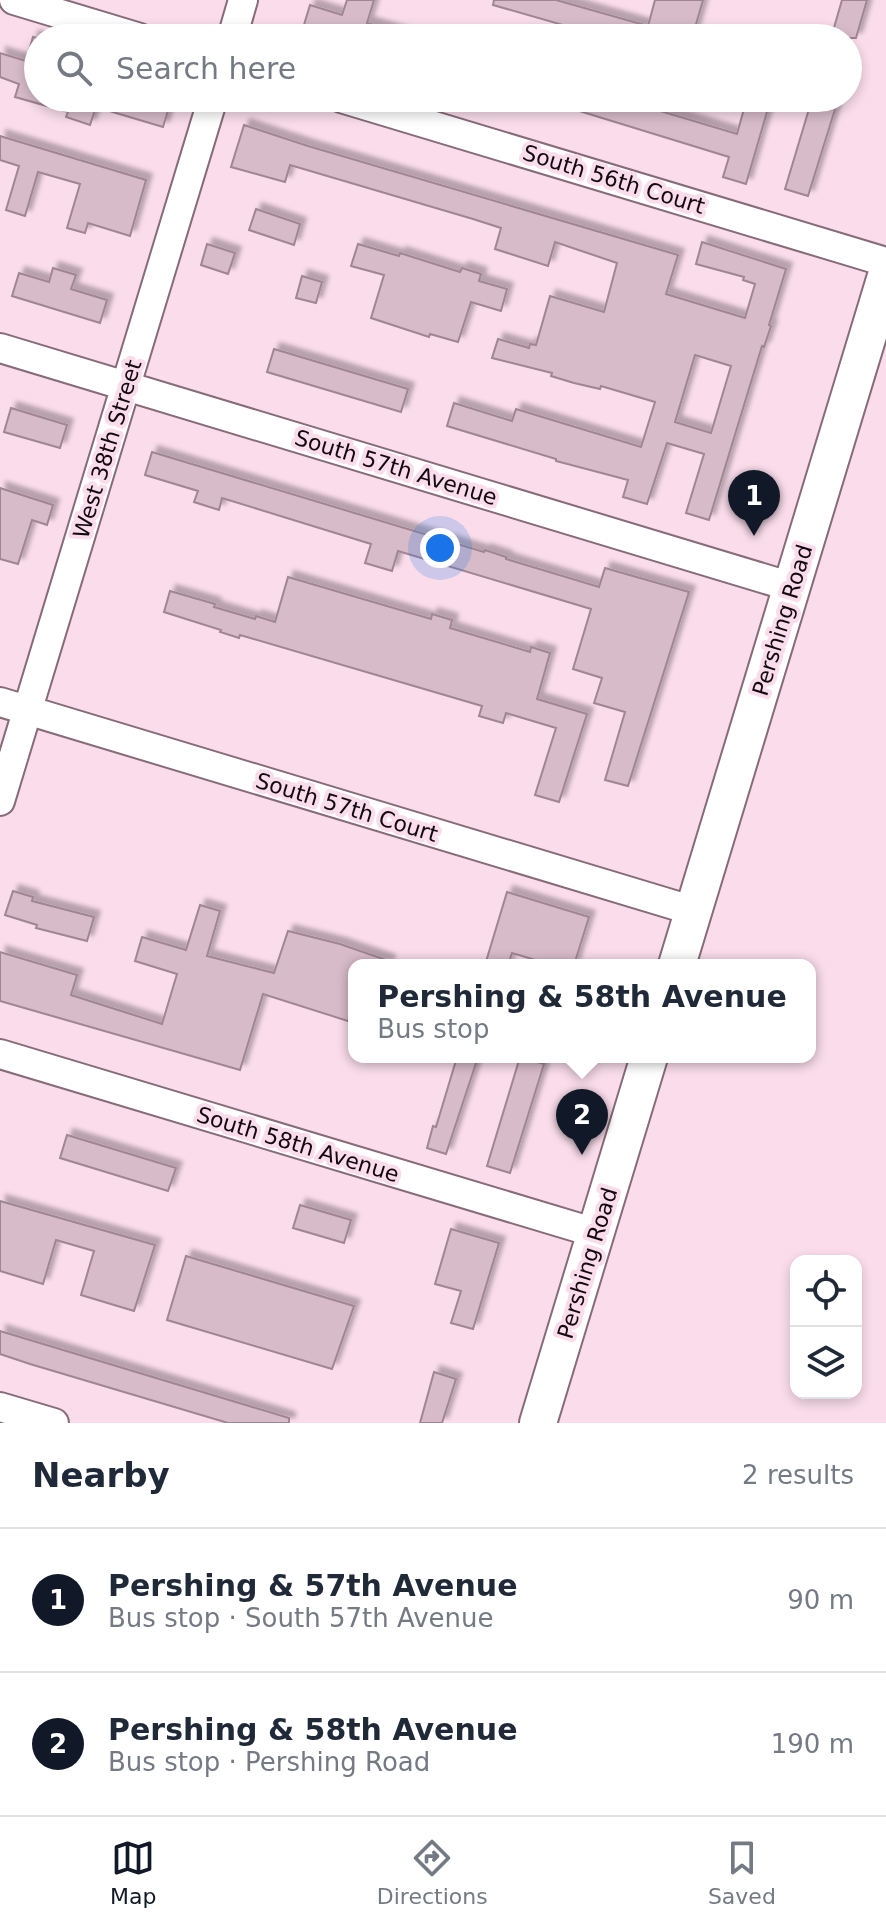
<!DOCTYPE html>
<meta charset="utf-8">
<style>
:root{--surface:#fff;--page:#f6f6f7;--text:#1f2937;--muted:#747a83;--line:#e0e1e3;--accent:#111827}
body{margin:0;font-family:"DejaVu Sans",sans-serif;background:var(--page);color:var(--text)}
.controls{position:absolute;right:24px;bottom:24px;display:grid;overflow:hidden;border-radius:16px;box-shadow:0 4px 12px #0003}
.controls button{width:72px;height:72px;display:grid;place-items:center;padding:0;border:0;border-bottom:2px solid var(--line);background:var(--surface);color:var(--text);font:40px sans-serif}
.you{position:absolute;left:440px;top:548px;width:28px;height:28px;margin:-20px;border:6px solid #fff;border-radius:50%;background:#1a73e8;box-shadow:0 0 0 12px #1a73e833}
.badge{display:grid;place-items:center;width:52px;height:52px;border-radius:50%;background:var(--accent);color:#fff;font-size:26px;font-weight:700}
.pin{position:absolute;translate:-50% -66px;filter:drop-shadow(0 2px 4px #0008)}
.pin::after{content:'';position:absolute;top:42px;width:28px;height:24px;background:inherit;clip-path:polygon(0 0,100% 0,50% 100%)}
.popup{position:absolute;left:348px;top:959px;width:468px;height:104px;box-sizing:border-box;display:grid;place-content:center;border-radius:16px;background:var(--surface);filter:drop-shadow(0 2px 6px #0005);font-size:26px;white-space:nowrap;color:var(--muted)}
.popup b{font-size:30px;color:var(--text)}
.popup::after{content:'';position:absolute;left:50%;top:100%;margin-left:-16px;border:16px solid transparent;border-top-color:var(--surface)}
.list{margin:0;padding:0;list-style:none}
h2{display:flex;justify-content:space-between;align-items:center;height:104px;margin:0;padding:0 32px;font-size:34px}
h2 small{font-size:26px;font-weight:400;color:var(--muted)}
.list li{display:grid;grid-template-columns:52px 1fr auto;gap:24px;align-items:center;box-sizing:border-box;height:144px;padding:0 32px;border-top:2px solid var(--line)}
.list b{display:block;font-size:30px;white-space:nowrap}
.list p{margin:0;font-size:26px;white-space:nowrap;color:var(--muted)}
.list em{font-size:26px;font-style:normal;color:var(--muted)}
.icon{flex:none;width:44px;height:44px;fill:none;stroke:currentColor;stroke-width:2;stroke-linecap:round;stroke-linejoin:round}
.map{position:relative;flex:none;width:886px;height:1423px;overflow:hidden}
.search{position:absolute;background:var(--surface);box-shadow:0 4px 12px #0003;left:24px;right:24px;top:24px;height:88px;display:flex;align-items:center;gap:20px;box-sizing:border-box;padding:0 28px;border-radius:44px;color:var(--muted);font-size:30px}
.sheet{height:392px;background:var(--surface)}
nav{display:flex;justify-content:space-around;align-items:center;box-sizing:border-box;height:112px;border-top:2px solid var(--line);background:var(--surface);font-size:22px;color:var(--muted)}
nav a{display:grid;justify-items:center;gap:4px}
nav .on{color:var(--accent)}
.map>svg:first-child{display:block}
.building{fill:#d8bbc9;stroke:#a08592;stroke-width:2;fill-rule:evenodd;filter:url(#shadow)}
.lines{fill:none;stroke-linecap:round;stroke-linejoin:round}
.minor-casing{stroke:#866b78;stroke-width:32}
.major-casing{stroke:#866b78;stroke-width:40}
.minor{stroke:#fff;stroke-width:28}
.major{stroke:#fff;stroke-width:36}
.labels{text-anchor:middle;stroke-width:8;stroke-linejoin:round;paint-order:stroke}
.street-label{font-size:22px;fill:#12090e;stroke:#fadcea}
</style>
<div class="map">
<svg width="886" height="1423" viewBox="0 0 886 1423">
<defs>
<filter id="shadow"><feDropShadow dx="6" dy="-6" stdDeviation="2" flood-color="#0004"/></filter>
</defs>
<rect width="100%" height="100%" fill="#fadcea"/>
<path class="building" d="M347 0H374L367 23 402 33 401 38H336L303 28 310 5 342 15Z
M494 0H556L648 26 655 0H703L692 38H608L493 5Z
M842 0H867L856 38H831Z
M33 37 38 38V98H152L170 104 163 127 96 107 90 125 66 117 68 112 15 97 19 84 0 77V53L26 61Z
M550 98H617L737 134 747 98H771L746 184 723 177 729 157 550 102Z
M812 99 836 106 808 196 785 189Z
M244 125 308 146 678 255 666 294 745 318 755 284 743 280 744 277 696 264 702 242 786 269 769 325 771 326 764 347 762 346 709 520 686 513 704 454 667 443 647 504 623 497 628 480 556 461V459L447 426 454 403 512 421 516 409 641 447 655 402 601 386 600 389 574 383 551 376 552 373 492 358 498 339 529 348 530 344 536 345 550 296 604 312 617 263 555 242 548 266 495 249 501 228 473 219 290 165 285 182 231 167ZM695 355 731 366 711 433 675 422Z
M0 136 146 180 130 236 88 223 85 233 67 228 80 184 38 172 25 216 6 210 19 166 0 160Z
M256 209 300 224 294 245 249 230Z
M207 244 235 253 228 274 201 265Z
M358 244 399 256 400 253 460 272 462 268 481 274 479 281 507 289 501 311 471 302 458 342 430 334 429 337 371 318 384 275 351 266Z
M53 268 76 275 71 289 107 300 100 323 12 296 19 273 49 282Z
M302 276 322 282 316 303 296 298Z
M274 349 408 389 401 412 267 372Z
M11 408 67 425 60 448 4 432Z
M152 452 484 552 485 550 506 557V559L599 587 605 568 689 592 628 786 605 780 625 712 594 703 602 678 573 669 591 609 398 551 392 571 365 563 371 544 222 498 219 510 194 502 198 491 145 475Z
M0 488 53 505 47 525 32 520 18 564 0 559Z
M288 577 431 619 432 614 452 620 450 628 530 652 531 647 550 653 537 699 587 714 559 802 535 795 556 728 506 713 503 723 479 716 482 706 240 635 239 638 220 632 221 630 164 612 170 591 215 604 214 607 255 619 256 616 275 622Z
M13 891 33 897 32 901 94 917 87 941 36 928 37 925 5 915Z
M507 892 589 917 574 965H552L512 953 508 965H485Z
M200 905 220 911 207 956 274 973 288 931 340 944 389 961 388 965H354V1023L263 994 240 1070 0 1001V952L77 975 71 995 162 1024 177 974 135 961 142 937 186 950Z
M457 1057H478L446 1154 427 1148 433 1126 436 1127Z
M520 1057 544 1064 510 1173 487 1166Z
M67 1135 176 1168 168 1191 60 1158Z
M0 1201 155 1245 134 1311 81 1295 94 1251 56 1240 43 1284 0 1271Z
M300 1205 351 1220 344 1243 293 1228Z
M451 1229 499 1243 473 1329 451 1323 461 1291 435 1284Z
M186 1256 354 1306 332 1369 167 1320Z
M0 1331 289 1418V1423H228L30 1364 0 1354Z
M434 1372 456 1379 442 1423H420Z"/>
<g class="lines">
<g class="minor-casing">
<path id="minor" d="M14 0 140 38
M232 38 243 0
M341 98 886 262
M0 348 792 587
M0 702 694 911
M0 801 213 98
M0 1054 596 1233
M0 1407 54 1423"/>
</g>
<g class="major-casing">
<path id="major" d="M677 965 886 276
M538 1423 649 1057"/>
</g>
<use href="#minor" class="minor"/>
<use href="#major" class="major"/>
</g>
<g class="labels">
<g class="street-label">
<text transform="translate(614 179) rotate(17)" y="8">South 56th Court</text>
<text transform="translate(107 449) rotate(-73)" y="8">West 38th Street</text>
<text transform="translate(396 467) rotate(17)" y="8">South 57th Avenue</text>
<text transform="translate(782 620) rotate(-73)" y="8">Pershing Road</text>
<text transform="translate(347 807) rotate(17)" y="8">South 57th Court</text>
<text transform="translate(298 1144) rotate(17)" y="8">South 58th Avenue</text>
<text transform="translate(587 1263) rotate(-73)" y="8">Pershing Road</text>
</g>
</g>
</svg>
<div class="controls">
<button><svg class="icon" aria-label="locate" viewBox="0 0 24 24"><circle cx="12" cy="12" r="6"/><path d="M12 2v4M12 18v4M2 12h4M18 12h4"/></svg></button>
<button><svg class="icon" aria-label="layers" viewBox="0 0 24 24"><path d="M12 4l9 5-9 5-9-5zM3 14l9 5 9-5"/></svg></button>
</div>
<div class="you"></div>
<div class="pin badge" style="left:754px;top:536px">1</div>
<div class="pin badge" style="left:582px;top:1155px">2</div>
<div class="popup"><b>Pershing &amp; 58th Avenue</b>Bus stop</div>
<div class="search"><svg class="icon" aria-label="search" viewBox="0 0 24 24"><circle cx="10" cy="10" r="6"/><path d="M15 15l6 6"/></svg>Search here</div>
</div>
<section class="sheet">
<h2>Nearby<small>2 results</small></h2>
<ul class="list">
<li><span class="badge">1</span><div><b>Pershing &amp; 57th Avenue</b><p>Bus stop · South 57th Avenue</p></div><em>90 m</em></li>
<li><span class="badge">2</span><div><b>Pershing &amp; 58th Avenue</b><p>Bus stop · Pershing Road</p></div><em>190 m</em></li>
</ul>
</section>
<nav>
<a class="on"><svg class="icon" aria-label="map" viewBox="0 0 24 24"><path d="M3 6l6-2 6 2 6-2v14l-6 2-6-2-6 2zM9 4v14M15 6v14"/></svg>Map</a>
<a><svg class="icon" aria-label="directions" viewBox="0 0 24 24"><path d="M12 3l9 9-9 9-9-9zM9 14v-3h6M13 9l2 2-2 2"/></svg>Directions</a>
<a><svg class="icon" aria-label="saved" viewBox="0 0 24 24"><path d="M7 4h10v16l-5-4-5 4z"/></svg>Saved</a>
</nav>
